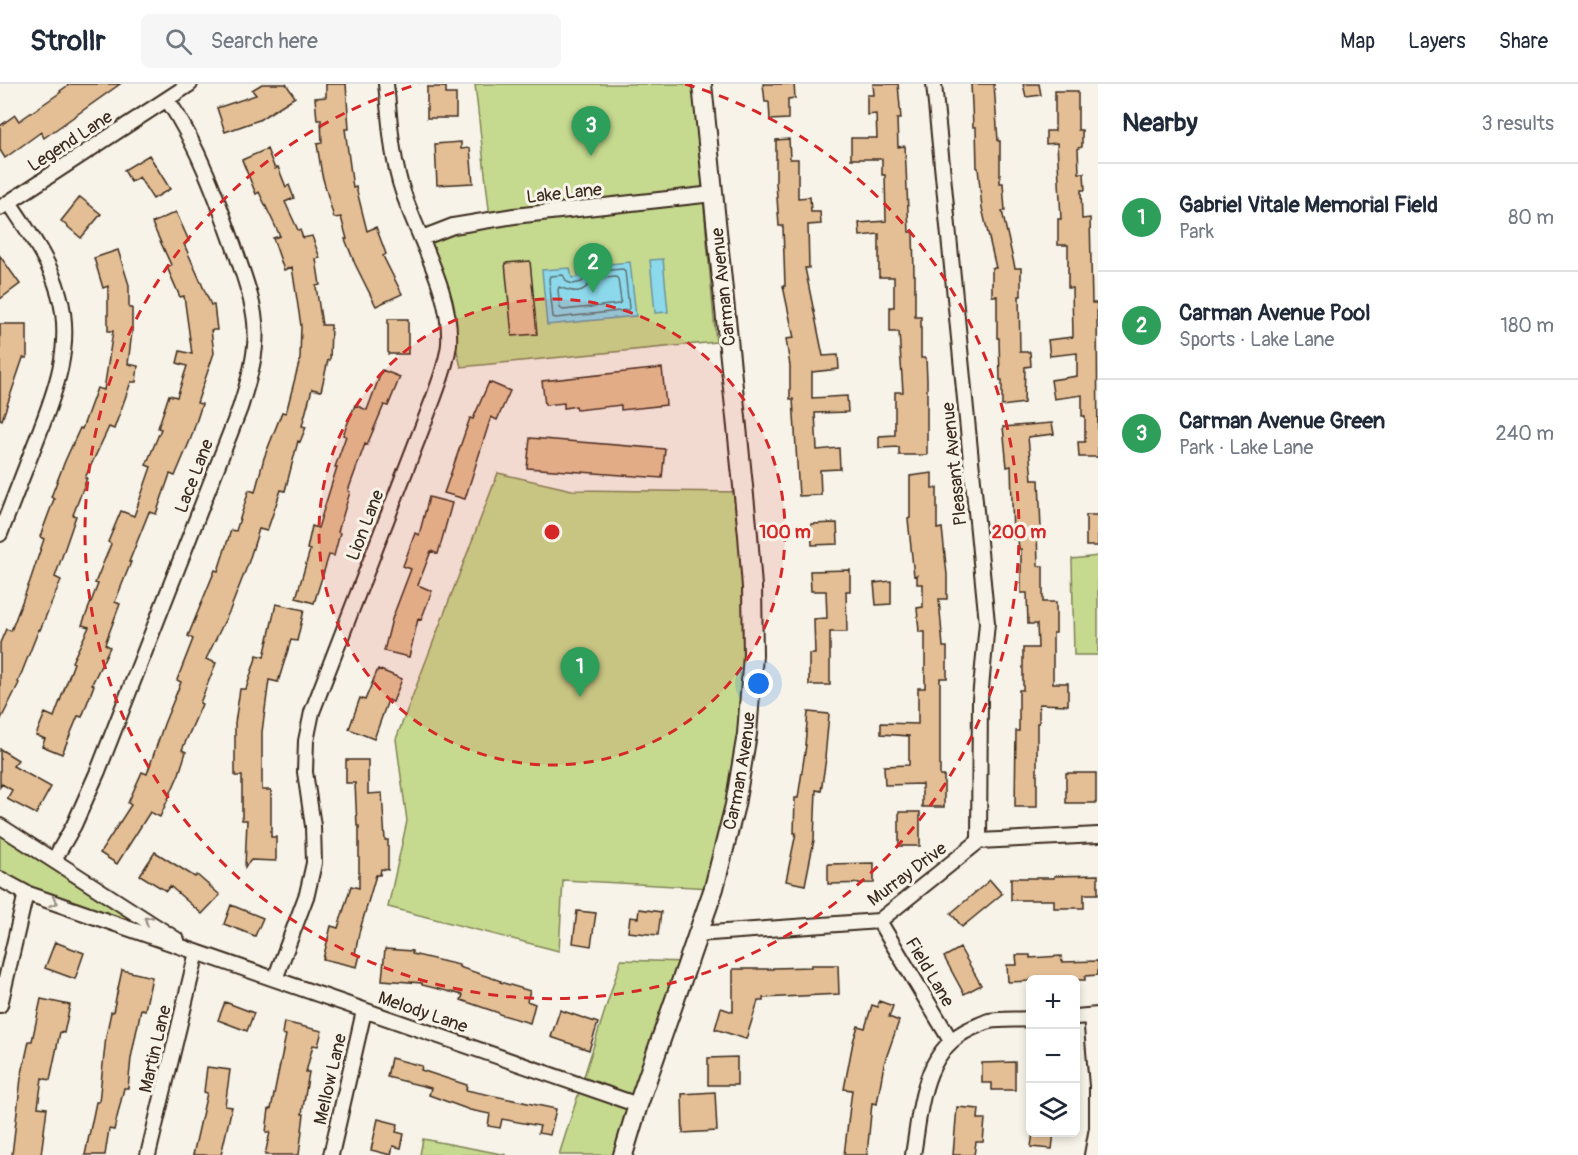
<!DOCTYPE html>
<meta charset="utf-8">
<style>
:root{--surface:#fff;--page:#f6f6f7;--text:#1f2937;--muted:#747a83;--line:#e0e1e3;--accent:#3b2a1e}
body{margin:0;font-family:Pangolin,sans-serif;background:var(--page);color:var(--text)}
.controls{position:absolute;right:18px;bottom:18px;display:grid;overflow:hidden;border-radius:9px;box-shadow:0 3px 9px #0003}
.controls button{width:54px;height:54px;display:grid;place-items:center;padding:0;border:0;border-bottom:2px solid var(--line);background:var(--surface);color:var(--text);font:30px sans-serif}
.you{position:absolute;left:759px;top:600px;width:21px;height:21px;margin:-15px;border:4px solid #fff;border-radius:50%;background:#1a73e8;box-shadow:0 0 0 9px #1a73e833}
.badge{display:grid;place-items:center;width:39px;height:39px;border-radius:50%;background:var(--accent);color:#fff;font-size:20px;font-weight:700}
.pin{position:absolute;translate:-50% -50px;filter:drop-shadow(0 2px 3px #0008)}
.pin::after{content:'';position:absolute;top:32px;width:21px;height:18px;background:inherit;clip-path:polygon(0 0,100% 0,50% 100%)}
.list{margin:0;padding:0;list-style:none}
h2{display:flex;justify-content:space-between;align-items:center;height:78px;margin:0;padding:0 24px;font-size:26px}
h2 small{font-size:20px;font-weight:400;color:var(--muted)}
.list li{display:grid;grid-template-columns:39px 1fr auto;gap:18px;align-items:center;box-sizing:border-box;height:108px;padding:0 24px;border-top:2px solid var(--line)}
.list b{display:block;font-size:22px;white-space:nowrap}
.list p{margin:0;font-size:20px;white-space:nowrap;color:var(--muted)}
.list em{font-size:20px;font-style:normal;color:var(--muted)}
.icon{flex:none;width:33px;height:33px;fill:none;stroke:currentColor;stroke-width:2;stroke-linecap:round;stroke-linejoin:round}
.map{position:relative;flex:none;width:1098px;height:1071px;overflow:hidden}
header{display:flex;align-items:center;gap:36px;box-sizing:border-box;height:84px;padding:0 30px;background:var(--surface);border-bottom:2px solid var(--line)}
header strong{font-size:28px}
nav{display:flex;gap:33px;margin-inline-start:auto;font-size:21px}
.search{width:420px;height:54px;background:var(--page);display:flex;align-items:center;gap:15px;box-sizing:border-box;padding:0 21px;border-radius:9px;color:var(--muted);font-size:22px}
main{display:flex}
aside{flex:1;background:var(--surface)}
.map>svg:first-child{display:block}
.green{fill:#c6da8f;stroke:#808256;stroke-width:1.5}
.water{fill:#8cd9ec;stroke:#6c939a;stroke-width:1.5}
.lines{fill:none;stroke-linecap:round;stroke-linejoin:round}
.shore{stroke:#5b7070;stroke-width:1.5}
.building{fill:#e4bf95;stroke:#3b2a1e;stroke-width:1.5}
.street-casing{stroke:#3b2a1e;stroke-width:18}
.secondary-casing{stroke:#3b2a1e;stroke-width:22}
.street{stroke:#f7f3e8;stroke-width:14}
.secondary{stroke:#f7f3e8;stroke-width:18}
.oneway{stroke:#998e83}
.ring{fill:none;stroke:#d62828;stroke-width:3;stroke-dasharray:10 8}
.labels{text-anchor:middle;stroke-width:6;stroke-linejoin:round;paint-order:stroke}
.street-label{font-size:18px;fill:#3b2a1e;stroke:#f7f3e8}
.centre{fill:#d62828;stroke:#f7f3e8;stroke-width:3}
.ring-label{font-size:18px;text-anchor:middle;font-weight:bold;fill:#d62828;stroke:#f7f3e8;stroke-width:6;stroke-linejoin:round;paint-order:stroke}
</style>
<header>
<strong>Strollr</strong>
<div class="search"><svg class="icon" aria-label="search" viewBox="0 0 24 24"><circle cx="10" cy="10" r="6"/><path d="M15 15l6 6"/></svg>Search here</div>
<nav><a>Map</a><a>Layers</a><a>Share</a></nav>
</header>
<main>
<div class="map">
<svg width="1098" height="1071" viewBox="0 0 1098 1071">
<rect width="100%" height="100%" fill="#f7f3e8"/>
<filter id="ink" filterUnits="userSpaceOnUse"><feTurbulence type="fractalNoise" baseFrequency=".0167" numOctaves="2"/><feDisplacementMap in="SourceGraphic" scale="12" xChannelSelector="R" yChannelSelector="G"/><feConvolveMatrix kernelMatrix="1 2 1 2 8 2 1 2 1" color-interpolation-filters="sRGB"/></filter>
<g filter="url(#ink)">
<path class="green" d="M475 0H693L716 258 461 283 429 159 459 148 491 143Z
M498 389 572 406 741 408 748 502 744 653 712 804 563 796 559 867 388 823 407 737 396 655Z
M1098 472V571H1074L1072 475Z
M0 745 184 862 27 807 0 792Z
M621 876 685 878 623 1071H559Z
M423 1055 507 1071H420Z"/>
<path class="water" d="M663 175 668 228 655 229 650 176Z
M630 178 636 232 547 241 542 186 570 184 572 194 578 193 577 183Z"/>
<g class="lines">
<path class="shore" d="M623 185 625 187 629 224 628 226 556 234 553 233 549 195 550 192 563 191 567 198 573 200 582 198 586 188Z
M616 193 618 195 621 217 619 220 563 226 560 224 558 206 559 203C575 209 583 211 593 195Z"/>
</g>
<path class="building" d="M70 0H120L44 54 41 48 5 74 0 66V42L15 31 19 37 61 8 60 7Z
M262 0H286L295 13 259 36 225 48 217 24 256 11 252 6Z
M326 0H346L349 45H345L353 104 356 103 367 147 376 143 386 170 383 172 402 210 376 222 355 180 345 155H347L341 133 334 134 322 91 317 60 322 59 321 36H317L315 14 326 13Z
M763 0H794L795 14 788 15V35L770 36 769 18H765Z
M873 0H898L901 35H897L898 63 905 62 909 148H913L914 191H915V233H921V274H926L927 296V371H899V363L879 364V352L895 351V308H903L899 248H890V223H894V193H879V150L860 152 859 139 886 137 885 91H882V75H851V54H877L876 30 867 31V11H874Z
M971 0H994L998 57H1000V99H1003L1005 127H1002L1015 184H1021V212H1019L1020 268H1030L1031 282 1025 283 1024 319 1002 322V296H1000L999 254H997V212H992V184H996L982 124 978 84H977L976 43H973Z
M1023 0H1039L1041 11 1026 13Z
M427 3H446V10H456V34H427Z
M1055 7H1078V46H1082V63L1078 64 1079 89H1084L1085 106H1081L1082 135 1090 134 1092 219H1097L1098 373H1079L1078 358H1085V332H1082V311L1054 315 1051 296 1077 292V269L1050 272 1048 256 1073 253 1072 204H1068V161H1058V135H1061L1057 59 1046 60V47H1055Z
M789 55 790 75H798V114L810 113 811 128H820L821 140 808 141 809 184H805L823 272 838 271 839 285 812 288V314L847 312 848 328 815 329 817 366 839 364 840 385 820 386 821 411 799 412 793 315H790V282L786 255 794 254 783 202H785L783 142H779L776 99V56Z
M461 58V65L470 64 473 99 437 101 435 60Z
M267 65 275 85 278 83 286 103 289 101 294 114 285 118 298 146H300L303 154 312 152 320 174 316 175 320 201 316 202 322 241H331L330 276H328L321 307 312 305 302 342 306 343 300 358 298 357 285 407 281 406 267 447 259 445 248 480 230 526 206 575 216 579 200 619 202 620 182 666 186 668 179 690 160 733 150 728 117 780 100 769 131 721 128 719 142 688 147 690 164 640 181 598 177 596 193 555 188 552 215 486 218 487 231 446 236 447 249 406 255 408 264 374 282 328 286 329 300 275 301 242 292 183 284 186 273 154 280 152 259 108 256 110 242 76Z
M149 71 170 105 153 115 139 93 131 98 124 86Z
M80 113 101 130 81 154 61 137Z
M176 128 189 157 184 160 211 221H214L217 246H211L214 269 197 319 202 320 191 354 175 392 170 390 156 430 149 428 129 478H131L115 518 120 520 105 560 110 563 92 600 94 601 82 633 78 632 62 670 42 662 45 655 36 651 45 629 54 633 74 579 72 578 89 543 82 541 98 500 95 499 111 460 108 458 121 427 134 432 151 383 146 381 161 345 158 344 169 311 177 313 187 282 177 279 180 267 192 270 184 212 180 213 167 183 171 181 152 139Z
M118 166 129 201V224H132V248L128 280 138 282 136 298H131L114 345 109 343 85 394H87L73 431 76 432 55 493 61 496 40 546 39 545 18 598 19 599 0 637V559L6 545 11 547 30 497 44 455 40 453 54 415 51 413 65 377 80 344 82 345 97 304 104 306 113 247H108V202L103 204 94 174Z
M0 172 20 200 0 215Z
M530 177 537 250 512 252 505 179Z
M388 235H408V270H388Z
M0 240H27V274H23L2 336 0 335Z
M662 284 666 321 621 326V321L577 326 576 322 564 324V319L545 321 542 297Z
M382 286 400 293 388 322 384 321 367 361 365 360 348 407 350 408 338 448 340 449 334 472 329 471 314 519 296 514 310 466 307 465 312 442 318 444 337 383H335L346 352 343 351 355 321 367 326Z
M489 298 510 307 497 336 491 333 465 415 444 409 470 334 473 335Z
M1052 339 1054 350 1028 353 1032 396H1039L1041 446H1037L1038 482H1043V518H1056V549H1053V599H1068V621L1039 620V639H1037V723H1015L1016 647H1019V606H1023V564H1038L1037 540H1028L1027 509H1021V465H1019L1018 455H1013L1011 382 1007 383 1003 343Z
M530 354 665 365 662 394 527 384Z
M932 389V404H937V445L942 444 947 491V515H939L943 563H947V594H940V692H944V723H922V700L885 701 884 682 909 681V652L881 650V639L918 640V604H925V548H919L917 524 923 523V500H917V491L914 492 908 435 910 434V392Z
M429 413 452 419 438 470 431 467 418 501 432 507 421 536 418 535 409 573 384 567 392 535 411 485 403 482 415 449 419 451Z
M1086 431H1098V462H1086Z
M837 439 838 460 812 461 811 440Z
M850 486V507H846L847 548H830V601H809V570H815L814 535 827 534 826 507H811L810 487Z
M891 497V520L876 521 874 499Z
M276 520 304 526 297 557 291 556 278 598 269 596 262 648V706H271V753H276V777L251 776 245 783 247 736H242V692H235V639L240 605H246L257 571 264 573Z
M378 585 402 595 393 618 388 616 374 655 349 645 360 614 365 616Z
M808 628 829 630 825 674H826L821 707 816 706 814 756 805 801 786 797 796 749H794L795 714H798L806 661H805Z
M0 665 18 676 13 682 51 703 36 730 7 715 12 706 2 700 0 703Z
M346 676H368V710L382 709 385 756H388V786L381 785 380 791H376L359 849 355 870 360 871 357 883 323 875 331 842 338 844 351 802 359 804V742H357L355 699H346Z
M1066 689H1096V719H1066Z
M899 728H920V762H899Z
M155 768 195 793 197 791 220 811 202 830 170 802 166 807 140 791Z
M874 779V799L828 800V780Z
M1098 791V810H1084V824H1054V816H1011V794H1054V792Z
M990 796 1002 810 962 843 951 829Z
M231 821 263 834 255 852 224 840Z
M639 825 661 828 658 851 628 848 630 833 638 834Z
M577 827 596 829 591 862 573 859Z
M55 858 84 869 75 895 45 884Z
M960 864 981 901 964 910 944 873Z
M385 865 412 867V870L459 881V883L501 897 500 898 530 907 527 917 535 920 530 939 499 930V929L461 916 463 911 422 901V899L382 896Z
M1016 871H1030V874L1061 872 1062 878 1098 877V891L1085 892V896H1030V897L1008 898 1007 881H1017Z
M811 881H838L839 910 763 914V917H758L746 955 715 945 721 924 733 928V885H773V884L811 883Z
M122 886 152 893 145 926 141 925 131 974 128 1004H124L114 1046 109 1045 105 1071H85L96 1018H99L106 952 111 928H113Z
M41 915 70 921 64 949 60 948 50 996 42 994 38 1023 47 1024 41 1071H12L21 994 29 957H32Z
M879 917 893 922 889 933 899 937 884 980 877 1020 872 1019 867 1071H844L852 1006 844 1005 853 958 858 942 865 944 872 921 878 923Z
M225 918 254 929 247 947 218 936Z
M560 926 598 939 589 966 551 953Z
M284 938 322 947 318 962 313 961 306 988H309L302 1030H304L299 1071H265L270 1048H266L269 1025H271L286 951 282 950Z
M737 973V1001H708V974Z
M391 974 422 982 421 986 467 1001 466 1006 556 1025 550 1051 538 1049 540 1042 502 1035 500 1044 488 1042 490 1030 470 1026 429 1011 431 1004 387 993Z
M1015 978V1006H992V999H982V979Z
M207 983 230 986 225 1022 232 1023 221 1071H193L207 1009 204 1008Z
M715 1008 717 1047 683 1049 682 1010Z
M957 1023 979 1025 978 1035H985L983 1058H976L974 1071H953Z
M378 1035 398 1040 396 1048 404 1050 401 1064 393 1062 391 1071 371 1066Z
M1033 1048H1054L1052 1065 1031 1063Z"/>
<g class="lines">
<g class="street-casing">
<path id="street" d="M934 0 987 539 980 615 979 757
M0 124 190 0
M422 154 453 142 514 132 713 110
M0 450C11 422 22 393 33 365 52 316 75 264 59 210 50 177 28 147 9 118
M0 742 177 856
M54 776 74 741 98 687 240 324C249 295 258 268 255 238 253 215 244 193 237 171 218 117 199 63 167 15
M0 795 26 809 638 1021
M879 837 951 957
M697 850 879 837 979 757 1098 751
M275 895 307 810 314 779 313 742 305 688 306 657 312 628 434 313C440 296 447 279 449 260 452 208 419 157 403 108 391 73 390 36 386 0
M0 921 26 809
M1091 932 1097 1002V1044L1092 1071
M1076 933 1098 931
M148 1071 197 868
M331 1071 364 927
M913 1071C921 1024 922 966 972 944 977 942 983 939 989 937 1002 935 1017 936 1030 935"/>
</g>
<g class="secondary-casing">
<g id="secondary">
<path id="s1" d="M623 1071 638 1021 714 804 735 721 747 650 753 571 752 503 748 451 702 0"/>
</g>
</g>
<use href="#street" class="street"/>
<use href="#secondary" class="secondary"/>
</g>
<defs><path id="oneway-chevron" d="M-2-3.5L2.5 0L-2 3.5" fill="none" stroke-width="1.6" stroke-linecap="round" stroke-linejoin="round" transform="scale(1.5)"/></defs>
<g class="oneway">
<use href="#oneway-chevron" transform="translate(54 818) rotate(19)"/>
<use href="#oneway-chevron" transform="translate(148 836) rotate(-147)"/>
</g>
</g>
<circle cx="552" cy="448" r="233" fill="#d62828" fill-opacity=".12"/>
<g class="ring">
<circle cx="552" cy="448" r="233"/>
<path d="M685 0A467 467 0 1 1 419 0"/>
</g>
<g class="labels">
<g class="street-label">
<text transform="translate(70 57) rotate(-33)" y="6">Legend Lane</text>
<text transform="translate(564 109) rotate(-6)" y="6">Lake Lane</text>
<text transform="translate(723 203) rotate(-96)" y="6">Carman Avenue</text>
<text transform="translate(954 380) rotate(-96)" y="6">Pleasant Avenue</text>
<text transform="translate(194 392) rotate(-69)" y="6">Lace Lane</text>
<text transform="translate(365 441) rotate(-69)" y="6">Lion Lane</text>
<text dy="6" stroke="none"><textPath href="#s1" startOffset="402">Carman Avenue</textPath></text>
<text transform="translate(907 790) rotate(-37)" y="6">Murray Drive</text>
<text transform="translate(930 888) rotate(59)" y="6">Field Lane</text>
<text transform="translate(423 928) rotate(19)" y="6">Melody Lane</text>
<text transform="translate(155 965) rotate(-77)" y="6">Martin Lane</text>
<text transform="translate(330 995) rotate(-77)" y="6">Mellow Lane</text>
</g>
</g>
<circle cx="552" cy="448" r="9" class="centre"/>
<g class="ring-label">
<text x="785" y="454">100 m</text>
<text x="1019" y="454">200 m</text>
</g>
</svg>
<div class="controls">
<button>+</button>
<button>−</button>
<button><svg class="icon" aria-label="layers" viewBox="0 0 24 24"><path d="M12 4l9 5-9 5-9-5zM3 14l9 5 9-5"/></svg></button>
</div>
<div class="you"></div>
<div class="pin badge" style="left:580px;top:613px;background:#2e9e5b">1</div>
<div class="pin badge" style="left:593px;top:209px;background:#2e9e5b">2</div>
<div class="pin badge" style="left:591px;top:72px;background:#2e9e5b">3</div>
</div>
<aside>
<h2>Nearby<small>3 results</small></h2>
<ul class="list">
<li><span class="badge" style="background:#2e9e5b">1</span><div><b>Gabriel Vitale Memorial Field</b><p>Park</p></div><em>80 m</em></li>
<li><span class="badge" style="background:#2e9e5b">2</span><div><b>Carman Avenue Pool</b><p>Sports · Lake Lane</p></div><em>180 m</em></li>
<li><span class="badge" style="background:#2e9e5b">3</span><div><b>Carman Avenue Green</b><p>Park · Lake Lane</p></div><em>240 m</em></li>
</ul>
</aside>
</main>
